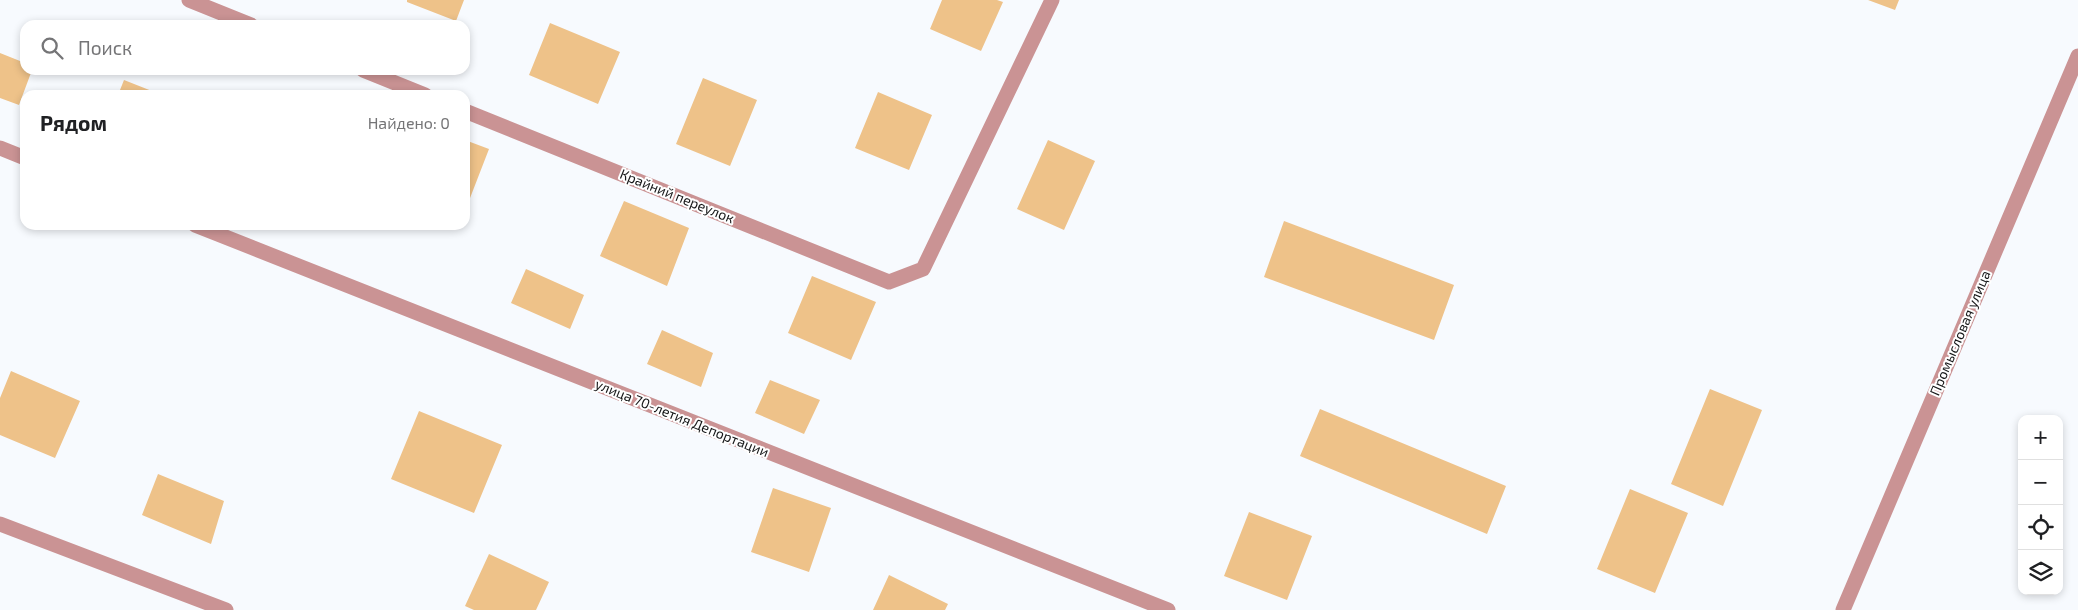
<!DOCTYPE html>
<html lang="ru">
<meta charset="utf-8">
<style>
:root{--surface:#fff;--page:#f2f2f2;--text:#202124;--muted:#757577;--line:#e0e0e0}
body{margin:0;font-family:"Exo 2",sans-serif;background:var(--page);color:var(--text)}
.controls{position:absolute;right:15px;bottom:15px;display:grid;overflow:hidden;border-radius:10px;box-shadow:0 2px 8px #0003}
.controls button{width:45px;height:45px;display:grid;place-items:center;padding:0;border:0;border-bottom:1px solid var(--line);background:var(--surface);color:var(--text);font:25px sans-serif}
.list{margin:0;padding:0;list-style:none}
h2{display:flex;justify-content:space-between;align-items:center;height:65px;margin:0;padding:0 20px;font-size:21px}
h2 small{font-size:16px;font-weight:400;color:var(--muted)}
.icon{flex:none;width:28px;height:28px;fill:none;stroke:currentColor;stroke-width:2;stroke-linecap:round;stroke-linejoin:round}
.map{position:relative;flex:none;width:2078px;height:610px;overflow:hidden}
.search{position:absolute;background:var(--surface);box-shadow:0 2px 8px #0003;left:20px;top:20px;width:450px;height:55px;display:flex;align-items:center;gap:12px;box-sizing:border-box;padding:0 18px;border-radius:15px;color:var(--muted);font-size:19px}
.panel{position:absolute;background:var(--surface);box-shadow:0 2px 8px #0003;left:20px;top:90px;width:450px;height:140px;border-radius:15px}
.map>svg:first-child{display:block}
.building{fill:#eec289}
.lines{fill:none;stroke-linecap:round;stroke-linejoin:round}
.minor{stroke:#ca9394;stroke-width:15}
.labels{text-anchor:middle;stroke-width:4;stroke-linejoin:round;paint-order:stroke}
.street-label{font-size:14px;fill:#151617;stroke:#fff}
</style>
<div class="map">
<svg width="2078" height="610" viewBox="0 0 2078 610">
<rect width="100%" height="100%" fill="#f7fafe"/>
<path class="building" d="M407 0H464L456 21 407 2Z
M942 0H997L1003 2 981 51 930 29Z
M1868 0H1899L1895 10Z
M550 23 620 52 598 104 529 75Z
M0 53 25 63V70H32L19 105 0 98Z
M703 78 757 100 730 166 676 144Z
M124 80 162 95H118Z
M878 92 932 115 909 170 855 148Z
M465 140 489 149 465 211Z
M1048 140 1095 161 1064 230 1017 209Z
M624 201 689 228 667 286 600 256Z
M1284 221 1454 285 1434 340 1264 277Z
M526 269 584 295 570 329 511 303Z
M812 276 876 302 851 360 788 333Z
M662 330 713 353 701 387 647 364Z
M11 371 80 401 55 458 0 435V398Z
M770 380 820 400 804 434 755 413Z
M1710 389 1762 410 1723 506 1671 484Z
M1320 409 1506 486 1487 534 1300 456Z
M419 411 502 445 474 513 391 479Z
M158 474 224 501 211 544 142 515Z
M773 488 831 508 809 572 751 552Z
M1630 489 1688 513 1655 593 1597 569Z
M1249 512 1312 536 1287 600 1224 576Z
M489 554 549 582 536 610H474L465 606Z
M889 575 948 604 945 610H873Z"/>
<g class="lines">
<path class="minor" d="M189 0 251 25
M363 70 425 95
M465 111 889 282 923 269 1052 0
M0 148 25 158
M195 225 1168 610
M0 524 226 610
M1843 610 2078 56"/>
</g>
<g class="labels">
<g class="street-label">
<text transform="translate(677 196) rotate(22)" y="5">Крайний переулок</text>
<text transform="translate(1960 333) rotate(-67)" y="5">Промысловая улица</text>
<text transform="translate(682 418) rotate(22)" y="5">улица 70-летия Депортации</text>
</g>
</g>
</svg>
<div class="controls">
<button>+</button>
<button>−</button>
<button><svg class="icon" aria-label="locate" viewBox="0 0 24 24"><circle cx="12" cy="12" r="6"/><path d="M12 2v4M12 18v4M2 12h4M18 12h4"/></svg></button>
<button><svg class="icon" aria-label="layers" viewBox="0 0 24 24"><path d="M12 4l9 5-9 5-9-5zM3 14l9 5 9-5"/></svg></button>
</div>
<div class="search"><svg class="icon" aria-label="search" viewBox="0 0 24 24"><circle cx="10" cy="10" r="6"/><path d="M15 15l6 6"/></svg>Поиск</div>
<section class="panel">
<h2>Рядом<small>Найдено: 0</small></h2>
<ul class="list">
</ul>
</section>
</div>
